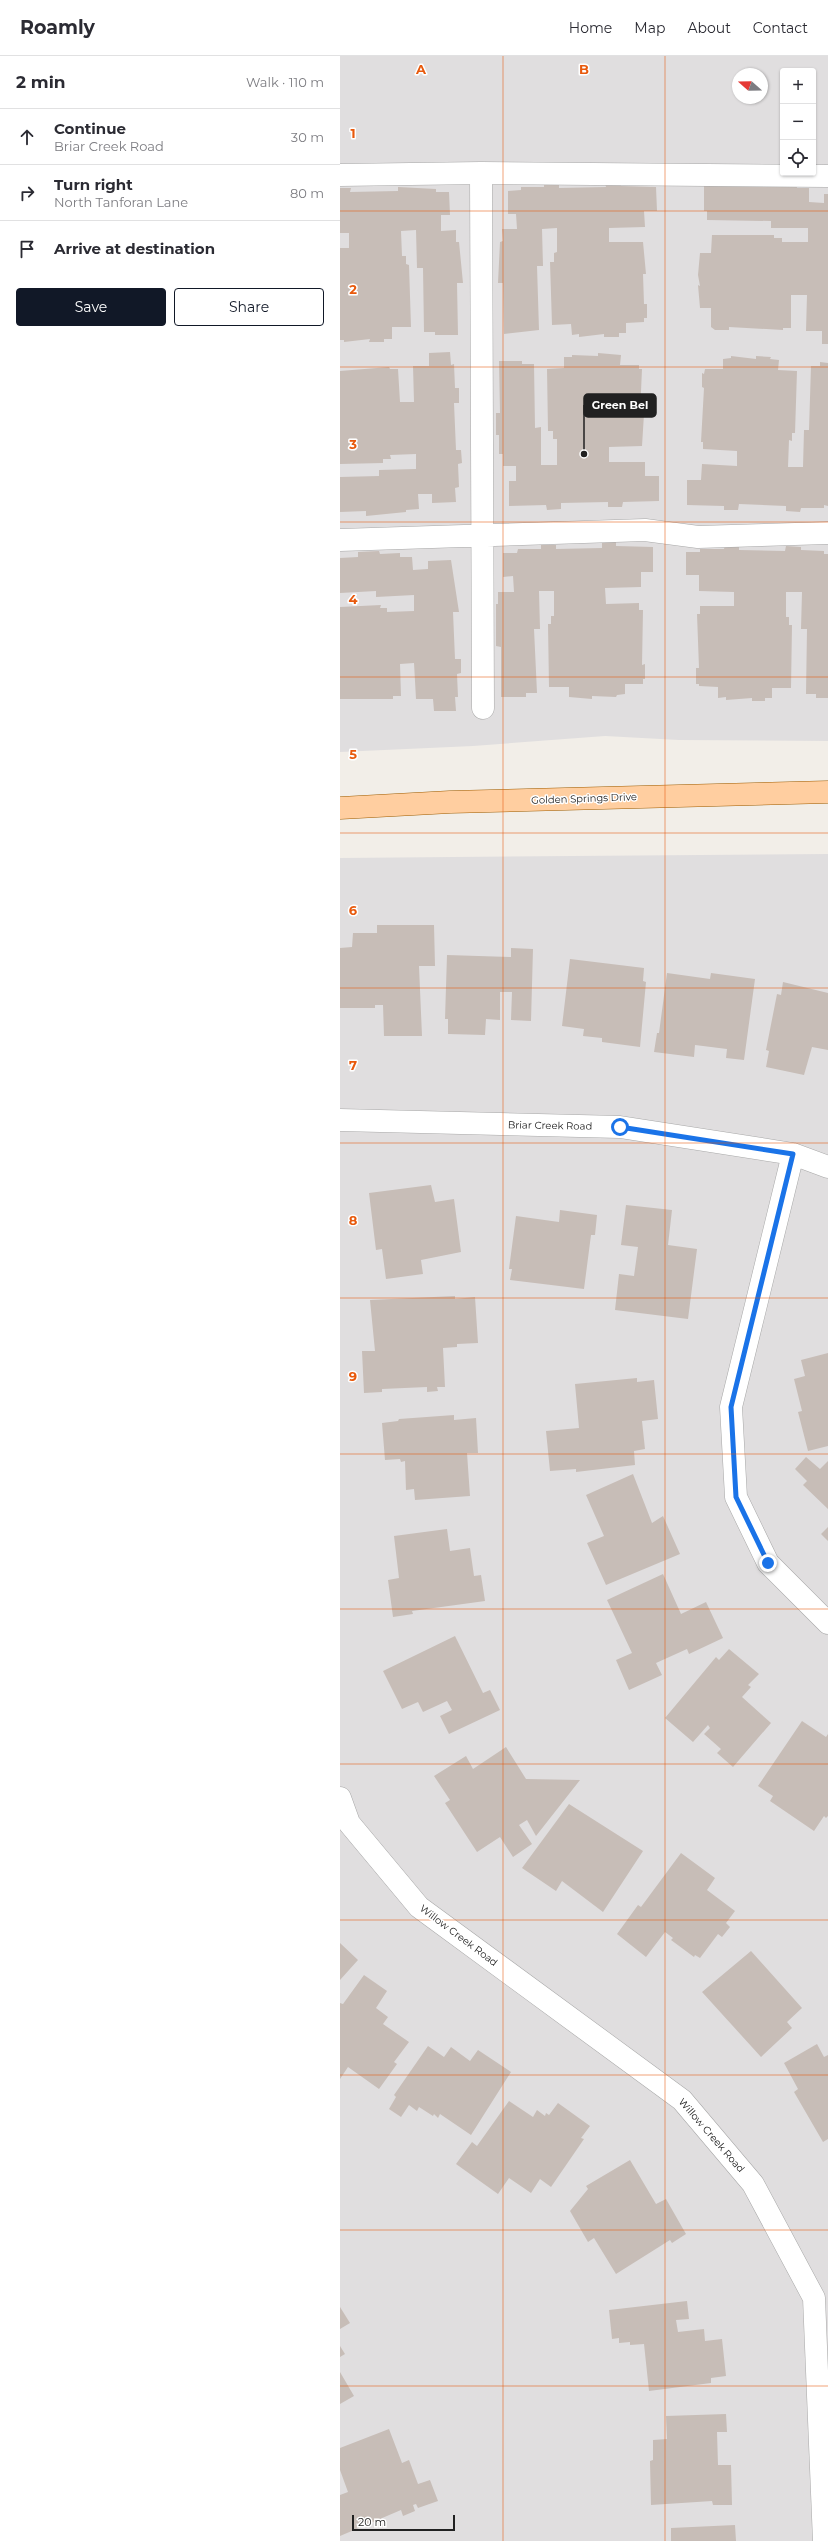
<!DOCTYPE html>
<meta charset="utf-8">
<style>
:root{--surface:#fff;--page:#f2f2f3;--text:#2b2b33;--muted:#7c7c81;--line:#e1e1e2;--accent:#111827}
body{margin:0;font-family:Montserrat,sans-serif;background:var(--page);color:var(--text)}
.controls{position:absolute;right:12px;top:12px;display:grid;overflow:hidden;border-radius:4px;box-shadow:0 1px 3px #0004}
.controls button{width:36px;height:36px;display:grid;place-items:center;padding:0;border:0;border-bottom:1px solid var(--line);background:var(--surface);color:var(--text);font:20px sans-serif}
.compass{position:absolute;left:392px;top:12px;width:36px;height:36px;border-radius:50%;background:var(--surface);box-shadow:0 1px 3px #0004;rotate:290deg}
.scale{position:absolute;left:12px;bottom:10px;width:103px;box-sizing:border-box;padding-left:4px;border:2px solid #212121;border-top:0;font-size:11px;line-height:14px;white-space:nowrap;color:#212121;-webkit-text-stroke:3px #fff;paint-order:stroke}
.stop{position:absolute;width:12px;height:12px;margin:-9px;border:3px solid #1a73e8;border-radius:50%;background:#fff}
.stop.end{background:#1a73e8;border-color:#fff;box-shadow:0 1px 4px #0008}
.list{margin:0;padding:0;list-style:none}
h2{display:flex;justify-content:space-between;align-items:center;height:52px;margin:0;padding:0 16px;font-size:17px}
h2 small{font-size:13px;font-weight:400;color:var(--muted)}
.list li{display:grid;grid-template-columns:26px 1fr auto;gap:12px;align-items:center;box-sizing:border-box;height:56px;padding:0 16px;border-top:1px solid var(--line)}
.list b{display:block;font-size:15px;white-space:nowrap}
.list p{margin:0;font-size:13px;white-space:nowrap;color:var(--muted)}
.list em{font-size:13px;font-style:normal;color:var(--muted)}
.actions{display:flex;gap:8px;padding:12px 16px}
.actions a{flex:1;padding:9px 0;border:1px solid var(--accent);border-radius:4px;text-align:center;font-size:14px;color:var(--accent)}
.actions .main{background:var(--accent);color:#fff}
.icon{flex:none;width:22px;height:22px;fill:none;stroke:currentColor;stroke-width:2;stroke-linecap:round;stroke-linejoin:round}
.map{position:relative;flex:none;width:488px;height:2485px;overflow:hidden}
header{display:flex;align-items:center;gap:24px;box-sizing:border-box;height:56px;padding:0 20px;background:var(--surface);border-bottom:1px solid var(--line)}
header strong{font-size:19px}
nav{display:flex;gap:22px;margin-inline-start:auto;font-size:14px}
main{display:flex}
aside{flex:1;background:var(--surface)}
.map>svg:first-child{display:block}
.residential{fill:#e0dedf;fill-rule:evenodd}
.building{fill:#c7bdb7}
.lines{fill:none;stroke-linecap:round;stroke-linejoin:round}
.minor-casing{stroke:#a8a8a8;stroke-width:23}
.major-casing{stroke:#9f5d00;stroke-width:23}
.minor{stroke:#fff;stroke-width:22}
.major{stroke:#ffcea0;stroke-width:22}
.route{stroke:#1a73e8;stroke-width:5}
.grid{fill:none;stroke:#e8590c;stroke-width:1;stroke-opacity:0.55}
.labels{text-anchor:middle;stroke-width:3;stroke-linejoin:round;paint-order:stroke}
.street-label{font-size:10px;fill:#212121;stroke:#fff}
.grid-label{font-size:13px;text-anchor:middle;font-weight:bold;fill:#e8590c;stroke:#fff;stroke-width:3;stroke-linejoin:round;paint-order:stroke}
.leader{fill:none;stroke:#212121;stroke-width:1.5}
.callout-dot{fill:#212121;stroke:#fff;stroke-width:1.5}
.callout{fill:#212121;stroke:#212121;stroke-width:1.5}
.callout-label{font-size:11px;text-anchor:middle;font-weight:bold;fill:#fff}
</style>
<header>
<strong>Roamly</strong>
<nav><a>Home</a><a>Map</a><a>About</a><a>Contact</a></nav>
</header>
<main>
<aside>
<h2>2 min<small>Walk · 110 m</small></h2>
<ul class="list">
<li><svg class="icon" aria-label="ahead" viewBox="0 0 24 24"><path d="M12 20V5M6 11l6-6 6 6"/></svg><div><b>Continue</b><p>Briar Creek Road</p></div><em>30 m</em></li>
<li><svg class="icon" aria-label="right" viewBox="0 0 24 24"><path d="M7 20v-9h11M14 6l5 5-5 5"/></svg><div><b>Turn right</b><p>North Tanforan Lane</p></div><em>80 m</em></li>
<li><svg class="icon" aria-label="arrive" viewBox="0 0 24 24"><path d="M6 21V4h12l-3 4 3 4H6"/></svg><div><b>Arrive at destination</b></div></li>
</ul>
<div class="actions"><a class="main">Save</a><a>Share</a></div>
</aside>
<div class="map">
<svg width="488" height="2485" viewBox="0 0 488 2485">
<rect width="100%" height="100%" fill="#f2eee8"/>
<path class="residential" d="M0 0H488V685L339 684 265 680 133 690 0 696ZM443 15H473V117H443ZM398 18H422V42H398Z
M488 798V2485H0V802Z"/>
<path class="building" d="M281 126V130L316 131 317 155H304L305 171 269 172V186H303L306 218H303L304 248H307V262H304V266L286 267V277H279V281H264V278L239 281V278L232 279 231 268 212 269 210 206H214V197L217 196V172L202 173 203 210H197L199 274 164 278 163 227H158L160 186 163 185 162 173H177L176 158H168V135L181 134V131H204V128H219V132L266 131 265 127Z
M364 129H457V132H469V146L484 147V138H488V288H482V275H466L467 239H451V272H443V274L389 271V274H375L371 271V252H360L358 229 360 230 358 219 360 197H371L372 179H434V182H442V186H468V172H431V165L367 164V155H364Z
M58 131 96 133V136H109L110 159H101V175L116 174V186H119L123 227H117L118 279H95V276H84L83 212H77L76 174 61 175 62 200H66V208L69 209 71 271H52V283H44V286H29L30 283 4 286V284H0V192H9V177H0V132H11L10 136 58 135Z
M110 296 111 309 114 308 115 332H119V347H114L116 394H121L122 407 118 408 119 431 115 432 116 446 92 447V438H78L79 453 66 454V456L26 460V455L0 456V421L39 420V414L76 413V398L50 399 51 403H43V407L0 408V315L49 311 50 313H58L60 346H74L73 310H89V297Z
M258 297 281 299 280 309H299V313H302L300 358H304L302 390 269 391V406H305V420H319V445L283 446 282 451H268V446L221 447V453L207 454 206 449 169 450V425H176V410H163V398H159V379H156V357H160L159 305H182V308H194L195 372 201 371V409H217V383H213V375H208L207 313 224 312V301H232V299L258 300Z
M391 300 416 303V300L431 301 430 303 439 304 438 314 457 315 455 377H452V385L449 384 448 411H463L464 374H469L471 310H480V306L488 307V450L484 449V452H461L460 456 446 455V450L399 448 398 454H384V450L347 449V424H361L362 408 397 410V395L363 393V386H361L364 332 362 331V317L364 318 365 313H383V303L391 302Z
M262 486H276V490L313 491V516H301V531L265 532 266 548 299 547V554H303L302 609 305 608V623H303V628H285V638L277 639 276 641 252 640V643L229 641V631H209L208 568H211V560H214V535H199L200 573H194L197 637H186V641H161V591L156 590V548H158V536H174L173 520 163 521V497H177L178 493H201V489H216V493L262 492Z
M385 489 399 490V494L445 495 446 490 461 491V494L484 495V498H488V642H476V638H466L467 573H461L462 536H446V561H449V569H452L451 632H432V642H425V645H412V642L386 644V641L378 642V631L359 630V628H356V612H359L357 558H360V550H394V536L359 535V519H346V496H360V493H384Z
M39 495 40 498 60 497V501H72L73 514 88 513V505L111 504 119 556H113L115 603H121V617L117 618 118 641H115L116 655H94L93 643H76L74 607 60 608 61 640H53V643H0V551L41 549 40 552H47V556L74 555V539L36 541V535L0 537V502L18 501V496Z
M37 869H94L95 910H79L82 980H44L43 949H35V952H0V892L12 891 13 877H37Z
M171 892 193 893 191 965 171 964 172 936H160V964L146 963 145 979 108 978V963H105L107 899 171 901Z
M230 903 304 912 303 925 306 926 300 991 262 986V982L243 980 244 973 222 970Z
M327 917 370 923 371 917 415 923 404 1004 386 1002 387 993 355 989 354 1001 314 996 317 977H319Z
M443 926 488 937V994L472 991 464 1019 426 1011 429 995 426 994 437 938 441 939Z
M91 1129 95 1146 114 1143 121 1196 81 1204 83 1218 46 1223 42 1193 36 1194 29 1137Z
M286 1149 332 1154 328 1189 357 1193 348 1263 275 1254 279 1218 294 1220 298 1191 281 1189Z
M220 1154 257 1159 255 1179H251L244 1233 170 1224 172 1213H169L176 1160 219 1166Z
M115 1240V1243L135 1241 138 1287 117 1288V1291L103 1292 105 1331H97L98 1335 87 1336V1331L42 1333V1336L24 1337 22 1295H35L30 1244Z
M488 1297V1390L468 1395 458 1356 462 1355 454 1323 465 1320 461 1304Z
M297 1322V1326L314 1324 318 1363 302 1365 305 1393 294 1395 295 1409 236 1416V1413L210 1415 206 1375 239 1372 235 1328Z
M114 1359V1364L136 1362 138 1397H127L130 1440 75 1444 74 1433 66 1434 65 1405 61 1406 60 1403 45 1404 42 1367 58 1365 59 1363Z
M466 1401 480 1413 488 1405V1453L463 1429 467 1425 455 1413Z
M293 1418 312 1467 323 1460 340 1498 266 1529 247 1487 264 1480 246 1439Z
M488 1471V1485L481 1478Z
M107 1473 110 1495 130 1492 134 1520 141 1519 145 1545 72 1555 73 1558 53 1561 48 1524 59 1522 54 1480Z
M323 1518 341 1558 366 1546 383 1582 349 1598 347 1593 316 1607 322 1619 289 1634 276 1604 292 1597 267 1544Z
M115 1580 143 1637 150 1634 160 1654 109 1678 100 1660 112 1654 107 1645 83 1656 78 1646 62 1653 43 1615Z
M389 1593 419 1618 408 1629 411 1631 402 1641 431 1667 393 1711 377 1697 381 1693 364 1678 370 1672 368 1669 353 1686 325 1662 376 1601 379 1604Z
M462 1665 486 1681 488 1678V1760L486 1762 484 1760 474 1775 430 1745 433 1740 418 1730Z
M166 1691 186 1723 240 1724 196 1780 187 1764 179 1769 192 1788 173 1801 160 1781 137 1796 105 1747 110 1744 94 1720 126 1700 133 1713Z
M229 1748 303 1795 263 1856 222 1825 216 1835 182 1812Z
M341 1797 375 1822 367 1834 395 1855 386 1867 390 1871 382 1881 378 1878 360 1902 355 1899 354 1901 331 1884 333 1882 325 1876 306 1901 277 1878 298 1849 301 1851Z
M0 1887 18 1904 0 1924Z
M411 1895 462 1952 447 1966 452 1972 421 2001 362 1936Z
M24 1919 47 1935 36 1952 48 1961 43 1968 69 1986 54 2006 57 2008 39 2033 8 2011 0 2023V1947L3 1948Z
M477 1988 484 2001 488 1999V2083L483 2086 454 2036 458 2033 444 2007Z
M88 1990 104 2001 111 1991 130 2005 138 1994 171 2016 131 2079 100 2058 98 2062 94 2058 93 2060 79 2051 77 2055 69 2049 61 2061 49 2053 56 2041 54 2039Z
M169 2045 193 2061 197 2054 205 2060 206 2057 209 2059 218 2047 250 2070 241 2082 244 2083 211 2131 200 2123 191 2137 169 2122 158 2138 116 2108 132 2086 137 2090Z
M290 2104 316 2148 326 2143 346 2178 332 2187 330 2184 276 2218 254 2182 248 2186 230 2155 248 2133 246 2130Z
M347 2245 349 2263 336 2264 338 2276 364 2273 365 2285 382 2283 386 2320 371 2322V2327L309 2335 304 2288 290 2289V2286L279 2287V2282L272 2283 269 2254Z
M0 2251 10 2267 0 2273Z
M0 2290 5 2298 0 2301Z
M0 2316 14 2340 0 2348Z
M386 2358 387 2376H377L378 2409H391L392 2449H373L372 2445 311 2449 310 2405 313 2404V2384L327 2383 326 2360Z
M49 2373 62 2407 69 2404 78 2428 90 2424 98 2445 78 2452 76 2448 73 2449 75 2455 63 2460 61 2454 0 2480V2439L8 2436 0 2414V2392Z
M395 2469 396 2485H331V2472Z"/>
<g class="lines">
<g class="minor-casing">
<path id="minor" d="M141 117 143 652
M0 119 141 117 488 120
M0 484 305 474 358 481 488 477
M0 1064 280 1071 453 1098 488 1111
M453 1098 391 1351 396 1441 428 1507 488 1567
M0 1742 9 1767 79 1851 342 2044 413 2128 474 2242 484 2485"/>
</g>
<g class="major-casing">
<path id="major" d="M0 752 110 746 488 736"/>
</g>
<use href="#minor" class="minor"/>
<use href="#major" class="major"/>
</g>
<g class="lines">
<path class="route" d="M280 1071 453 1098 391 1351 396 1441 428 1507"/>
</g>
<path class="grid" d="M163 0V2485M325 0V2485M0 155H488M0 311H488M0 466H488M0 621H488M0 777H488M0 932H488M0 1087H488M0 1242H488M0 1398H488M0 1553H488M0 1708H488M0 1864H488M0 2019H488M0 2174H488M0 2330H488"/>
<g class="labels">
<g class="street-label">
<text transform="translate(244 742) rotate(-2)" y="4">Golden Springs Drive</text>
<text transform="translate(210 1069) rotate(1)" y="4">Briar Creek Road</text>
<text transform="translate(119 1879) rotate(37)" y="4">Willow Creek Road</text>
<text transform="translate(372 2079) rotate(49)" y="4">Willow Creek Road</text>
</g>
</g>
<g class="grid-label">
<text x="81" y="18">A</text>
<text x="244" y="18">B</text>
<text x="13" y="82">1</text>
<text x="13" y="238">2</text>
<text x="13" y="393">3</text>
<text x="13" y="548">4</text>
<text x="13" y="703">5</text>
<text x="13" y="859">6</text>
<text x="13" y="1014">7</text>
<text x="13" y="1169">8</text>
<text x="13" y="1325">9</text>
</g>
<path class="leader" d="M244 398L244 349"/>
<circle class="callout-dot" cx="244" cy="398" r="4"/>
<rect class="callout" x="244" y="338" width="72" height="23" rx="4"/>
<g class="callout-label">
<text x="280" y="353">Green Bel</text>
</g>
</svg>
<div class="controls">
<button>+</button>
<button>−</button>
<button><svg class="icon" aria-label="locate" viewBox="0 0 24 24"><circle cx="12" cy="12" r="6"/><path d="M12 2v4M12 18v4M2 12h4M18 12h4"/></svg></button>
</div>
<svg class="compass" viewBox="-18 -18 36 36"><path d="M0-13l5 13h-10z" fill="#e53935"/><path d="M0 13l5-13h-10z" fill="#7c7c81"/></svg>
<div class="scale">20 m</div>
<div class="stop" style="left:280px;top:1071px"></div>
<div class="stop end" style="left:428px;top:1507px"></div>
</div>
</main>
